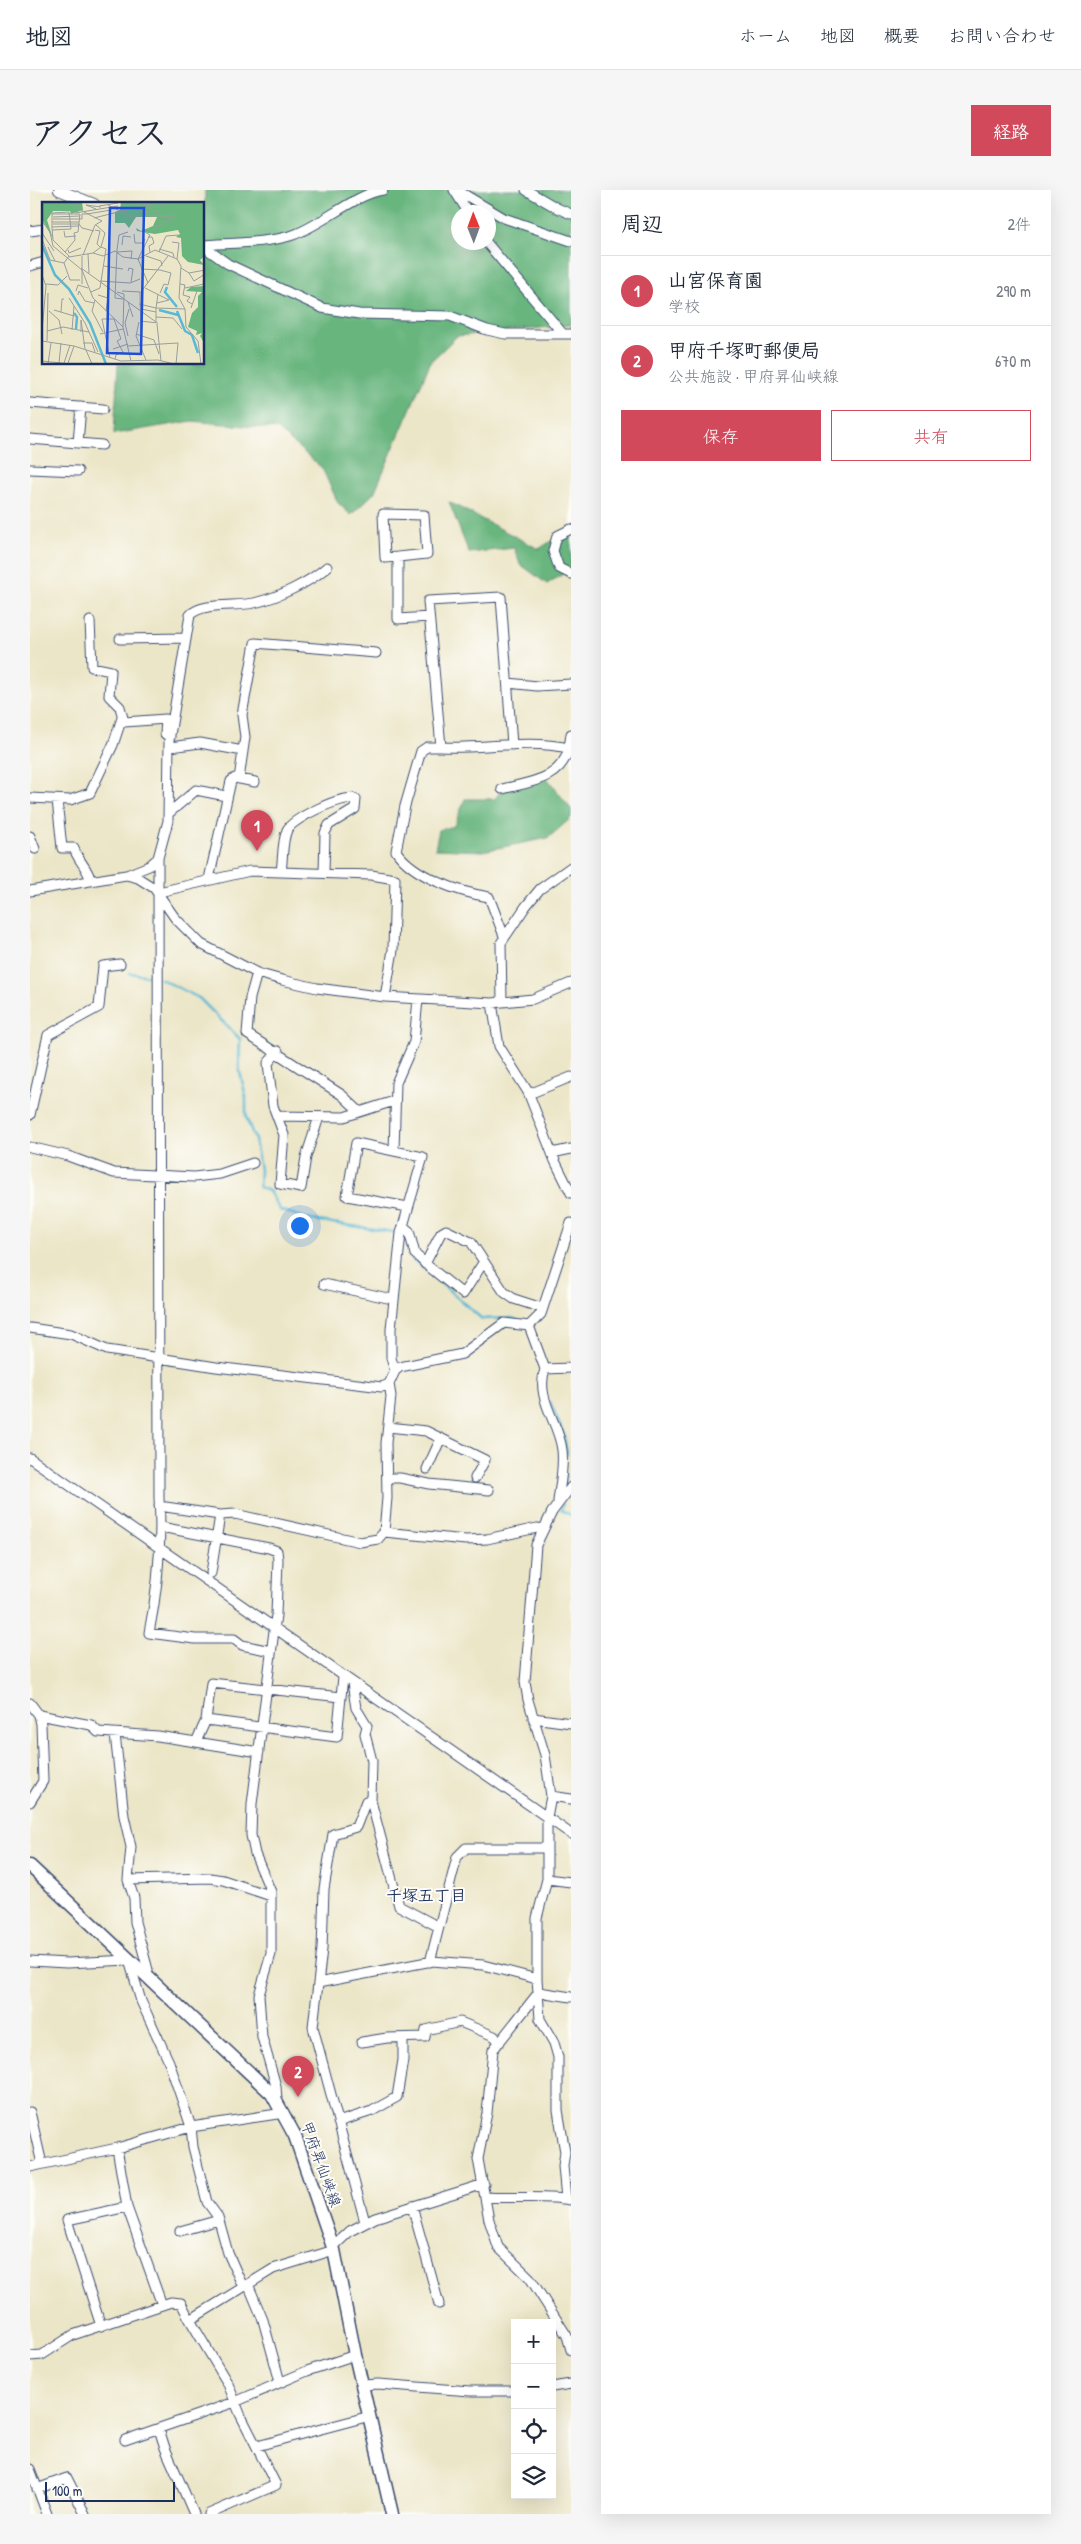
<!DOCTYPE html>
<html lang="ja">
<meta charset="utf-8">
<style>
:root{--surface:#fff;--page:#f6f6f7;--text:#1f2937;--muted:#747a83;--line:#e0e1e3;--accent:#d1495b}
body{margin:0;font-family:"Patrick Hand","Klee One",sans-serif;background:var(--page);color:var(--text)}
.controls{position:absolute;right:15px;bottom:15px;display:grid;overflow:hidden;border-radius:0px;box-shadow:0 5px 20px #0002}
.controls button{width:45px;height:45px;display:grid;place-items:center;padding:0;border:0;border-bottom:1px solid var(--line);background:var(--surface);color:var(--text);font:25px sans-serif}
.compass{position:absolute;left:421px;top:15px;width:45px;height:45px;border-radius:50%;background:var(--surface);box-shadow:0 5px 20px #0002;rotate:359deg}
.scale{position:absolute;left:15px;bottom:12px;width:130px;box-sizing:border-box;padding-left:5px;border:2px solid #1b2f5e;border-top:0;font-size:14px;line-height:18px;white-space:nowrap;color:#1b2f5e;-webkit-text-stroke:4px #fdfcf7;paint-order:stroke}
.you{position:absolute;left:269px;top:1035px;width:18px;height:18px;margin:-12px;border:4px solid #fff;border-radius:50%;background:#1a73e8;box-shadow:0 0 0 8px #1a73e833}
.badge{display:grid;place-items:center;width:32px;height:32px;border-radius:50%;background:var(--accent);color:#fff;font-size:16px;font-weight:700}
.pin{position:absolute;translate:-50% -41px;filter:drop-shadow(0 1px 2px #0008)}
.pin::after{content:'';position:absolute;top:26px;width:18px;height:15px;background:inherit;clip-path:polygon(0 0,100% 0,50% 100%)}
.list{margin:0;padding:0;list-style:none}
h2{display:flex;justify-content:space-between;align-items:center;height:65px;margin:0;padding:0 20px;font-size:21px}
h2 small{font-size:16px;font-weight:400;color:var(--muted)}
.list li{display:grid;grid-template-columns:32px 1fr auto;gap:15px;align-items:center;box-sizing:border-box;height:70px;padding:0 20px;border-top:1px solid var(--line)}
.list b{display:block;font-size:19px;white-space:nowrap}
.list p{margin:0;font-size:16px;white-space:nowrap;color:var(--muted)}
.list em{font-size:16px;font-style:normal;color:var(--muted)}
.actions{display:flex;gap:10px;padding:15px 20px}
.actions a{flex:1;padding:11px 0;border:1px solid var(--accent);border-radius:0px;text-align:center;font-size:18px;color:var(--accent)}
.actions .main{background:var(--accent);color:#fff}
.icon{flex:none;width:28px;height:28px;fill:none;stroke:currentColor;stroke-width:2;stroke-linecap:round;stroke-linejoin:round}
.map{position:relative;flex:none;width:541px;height:2324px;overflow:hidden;border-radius:0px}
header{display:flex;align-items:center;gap:30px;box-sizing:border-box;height:70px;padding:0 25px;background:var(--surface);border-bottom:1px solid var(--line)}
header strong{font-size:24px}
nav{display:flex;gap:28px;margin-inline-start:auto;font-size:18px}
.intro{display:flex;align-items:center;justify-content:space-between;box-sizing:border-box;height:120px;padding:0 30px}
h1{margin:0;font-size:35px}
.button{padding:12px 22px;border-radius:0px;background:var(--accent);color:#fff;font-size:18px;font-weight:700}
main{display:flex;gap:30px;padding:0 30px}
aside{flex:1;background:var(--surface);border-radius:0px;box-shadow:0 5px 20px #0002}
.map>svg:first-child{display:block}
.forest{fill:#68b57e;stroke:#42726e;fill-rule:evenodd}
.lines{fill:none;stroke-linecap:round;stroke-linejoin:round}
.stream{stroke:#58b9d7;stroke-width:2.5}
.minor-casing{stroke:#3a4a6e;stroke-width:11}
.tertiary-casing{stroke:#3a4a6e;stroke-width:12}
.primary-casing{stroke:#3a4a6e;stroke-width:15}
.minor{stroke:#fff;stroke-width:9}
.tertiary{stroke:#fff;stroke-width:10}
.primary{stroke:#fff;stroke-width:12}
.labels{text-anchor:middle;stroke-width:4;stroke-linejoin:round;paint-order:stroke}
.street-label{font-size:15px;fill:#1b2f5e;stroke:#fdfcf7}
.neighbourhood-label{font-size:16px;font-weight:bold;fill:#1b2f5e;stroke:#fdfcf7}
.inset-river{fill:none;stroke:#58b9d7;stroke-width:2.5}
.inset-road{fill:none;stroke:#989d9e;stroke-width:1}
.view{fill:#1d4ed8;fill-opacity:0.15;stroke:#1d4ed8;stroke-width:2.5}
.inset-edge{fill:none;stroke:#1b2f5e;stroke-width:2.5}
</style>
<header>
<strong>地図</strong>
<nav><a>ホーム</a><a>地図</a><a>概要</a><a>お問い合わせ</a></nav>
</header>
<div class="intro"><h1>アクセス</h1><a class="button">経路</a></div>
<main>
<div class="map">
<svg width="541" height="2324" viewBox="0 0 541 2324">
<rect width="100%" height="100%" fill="#fdfcf7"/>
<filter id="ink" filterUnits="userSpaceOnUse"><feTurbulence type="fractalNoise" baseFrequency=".02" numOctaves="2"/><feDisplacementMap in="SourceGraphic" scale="10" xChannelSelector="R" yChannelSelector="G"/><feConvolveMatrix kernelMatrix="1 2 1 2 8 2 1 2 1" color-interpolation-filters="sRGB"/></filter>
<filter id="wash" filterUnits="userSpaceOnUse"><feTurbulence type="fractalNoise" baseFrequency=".0096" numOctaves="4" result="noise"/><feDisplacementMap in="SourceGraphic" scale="20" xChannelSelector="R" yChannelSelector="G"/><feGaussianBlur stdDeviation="1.12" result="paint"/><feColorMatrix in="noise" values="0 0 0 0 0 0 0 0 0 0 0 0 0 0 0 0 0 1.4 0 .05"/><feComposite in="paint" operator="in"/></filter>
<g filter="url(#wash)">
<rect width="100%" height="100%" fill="#ece6c8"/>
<path class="forest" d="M175 0H541V135L427 146 401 171 344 303 321 325 308 313 292 278 247 239 162 231 84 244 88 174H174ZM428 22H458V52H428Z
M419 312 509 359 541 338V379L517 394 490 374 484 358 439 363Z
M517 588 541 619V628L518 648 453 661 405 659 409 640 424 636 435 609H465L472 599Z"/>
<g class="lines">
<path class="stream" d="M100 783 126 787
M131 789 169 808 210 849 209 878 216 907V927L225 950 230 980 229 997 239 1001 250 1020 282 1030 370 1043
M379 1059 384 1070 452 1129 481 1128 498 1133
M520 1212 534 1245 537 1264
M535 1299 536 1284
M533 1314 531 1320 541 1325"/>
</g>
</g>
<g filter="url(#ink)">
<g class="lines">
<g class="minor-casing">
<path id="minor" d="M424 0 438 22
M427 0 474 28 541 51
M496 0 527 18 541 24
M0 41 14 39
M456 52 533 144
M174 55C199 53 239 53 263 45 292 35 325 4 353 0
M174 57 198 74 292 118 329 124 420 126 457 140 475 144H541
M0 76 14 72
M0 213 73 219
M0 249 72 255
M48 253 51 217
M0 279 48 281
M541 339 527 346 523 361 529 378 541 384
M368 367 355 368 353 324 394 325 397 364 368 367V429L399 427
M60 431 62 477 81 481 79 506 90 517 94 532 136 529 135 544 140 547
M90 449 156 448
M478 493 507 496 541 494
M482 555 471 407 398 411 411 557C454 559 496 549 539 558L541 544
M140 557 170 553 213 561
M411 557H397L391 561 375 616 366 661C384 687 429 702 459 707L474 746
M209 589 215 547 212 525 225 453 346 463
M472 599C500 592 531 590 539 558
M0 608 40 610 60 603 83 555 92 528
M27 610 32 658H44C47 670 57 676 61 691
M139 623 166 600 196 606
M0 646 5 659
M251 682C253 669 252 651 257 640 263 628 314 604 326 609L325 619 299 635 295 643 294 683
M99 684 119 676 128 668
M179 689 201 591 205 588 225 592
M0 701 96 685 108 688 124 698 145 728 171 754 227 783 252 790 287 798 355 807 462 813 503 809 541 793
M129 702 220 681 341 685 365 689 363 760 355 807
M227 783 220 808 217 844 312 905 330 922
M472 812 471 753 496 716 510 699 541 677
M462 813 469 856 498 902 525 971 541 1003
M248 861 238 873 243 916 254 945 250 994 271 998 276 967 289 927
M499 904 541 887
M0 925 18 845 69 817 73 776 90 774
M248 926 314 927 364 911
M0 957 38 966 84 983 164 987 190 984 223 973
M364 961 366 893 384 852 388 809
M522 963 541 959
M373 1036 379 1041 385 1064 398 1076 433 1104 453 1073
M395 1074 411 1043 416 1040 441 1052 474 1102 484 1109 512 1118
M294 1094 362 1109
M0 1138 41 1144 77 1160 129 1168 186 1177 352 1197 359 1194 365 1181 370 1177 432 1164 474 1133 499 1136
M515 1179 499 1136 511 1124 541 1033
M365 1181 361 1168V1139L371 1043 393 967 326 953 317 1006 378 1017
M358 1237 396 1241 455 1270 445 1288
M0 1268 541 1644
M397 1279 411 1248
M357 1288H370L399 1294 459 1300
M528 1311C530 1295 534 1276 532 1260 529 1232 505 1209 515 1179L541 1178
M129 1316 190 1325 205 1324 330 1352 348 1349 354 1342 436 1350 457 1349 507 1338 513 1339
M131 1337 239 1358 247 1361 248 1370 246 1425 222 1614 221 1645 225 1664 241 1702V1764L229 1805 232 1847 246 1896 247 1911
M354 1342 357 1308 356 1253 361 1206 359 1194
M181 1383 190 1325
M241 1461 212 1455 204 1449H165L119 1443C128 1398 132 1354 129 1308L128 668 138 631 139 551 160 425C172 412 206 417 224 413 249 407 277 394 297 377
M322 1493 326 1518 337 1536 335 1544 342 1571 341 1611 369 1716 409 1737
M0 1513 9 1525 11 1534 13 1591 0 1612
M9 1525 61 1535 68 1542 128 1546 229 1562
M503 1528 541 1533
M176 1530 307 1547 313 1487
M85 1544 94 1626 101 1657 98 1690 104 1708 105 1732 118 1780 115 1785
M166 1552 176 1530 181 1493 311 1507
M521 1606 541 1609
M517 1689 541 1692
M98 1690 180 1688 193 1690 241 1706
M0 1771 37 1773 99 1770 111 1811 139 1872 153 1913 161 1937 163 1957 177 2012 188 2027 198 2063 213 2097
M400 1772 427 1667 436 1658H516
M288 1793 402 1771 453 1775 507 1789
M509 1802 463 1860 457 1923 448 1969 459 2030 468 2057 500 2088 537 2146 541 2160
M509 1802 541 1807
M332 1852 357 1848 395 1847 396 1840 430 1832 464 1846 470 1852
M0 1922 12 1974
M308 1932 342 1921 367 1907 373 1870V1848
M87 1958 97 2017 132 2115
M0 1977 87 1958 161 1937 254 1923
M456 2007C482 2009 517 2005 541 2010
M536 2009 533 1976 535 1962 528 1920V1867L524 1853 510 1829 507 1789V1728L517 1689V1627L521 1606 515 1565 498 1510 495 1492 506 1355 522 1322 541 1297
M382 2016 409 2114
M335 2032 283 1837 292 1759 294 1699 303 1644 326 1637 336 1611H341
M150 2041 189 2030
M303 2057 320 2041 345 2028 454 1994
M218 2094 233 2130 250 2192
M71 2136 37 2030 97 2017
M0 2166 12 2165 43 2145 141 2112 151 2113 160 2130
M333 2195 348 2194 440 2201H485
M522 2197 541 2194
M129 2239 135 2258 164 2324
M95 2250 205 2212 277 2181 325 2165
M227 2256 340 2226
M0 2279 17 2324
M7 2299 37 2288 55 2324
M179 2324 246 2295 210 2224 198 2194 160 2130 243 2079 304 2060"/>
</g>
<g class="tertiary-casing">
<path id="tertiary" d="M29 0 64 14"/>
</g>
<g class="primary-casing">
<path id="primary" d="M0 1676 242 1904 265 1946 304 2060 325 2165 362 2324"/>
</g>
<use href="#minor" class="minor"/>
<use href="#tertiary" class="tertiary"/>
<use href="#primary" class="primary"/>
</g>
</g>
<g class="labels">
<g class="street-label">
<text transform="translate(291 1974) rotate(70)" y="5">甲府昇仙峡線</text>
</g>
<g class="neighbourhood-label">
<text x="396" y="1711">千塚五丁目</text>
</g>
</g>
<g transform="translate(12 12)">
<rect width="162" height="162" fill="#ece6c8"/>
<path d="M0 0H40L41 8 29 12 28 9H11L5 18 11 37 0 17ZM79 0H162V55L158 58 162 63 146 60 140 54 139 36 134 35 138 32 136 28 113 32 95 29 94 26 99 29 111 24 115 15H94L87 26 83 21H73V10L78 8ZM162 84V141L158 134 160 131 154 133 155 129 146 125 150 111 156 105V94L160 90 144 89 149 85Z" fill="#68b57e"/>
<path class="inset-river" d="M0 43 13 73 27 87 48 121 64 162M125 85 123 90 135 105M117 108 136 113M135 109 143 129 150 133 156 151M32 111 35 115 34 127"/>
<path class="inset-road" d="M37 0 34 3 42 10 60 19 53 23 41 53M94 0 105 3 118 14M100 2 119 4 129 0M66 3 88 14H132L113 27 100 28 108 33 96 57M57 4 76 1M54 7 44 3 59 5M33 11 76 4M10 12H38L36 30 32 31M45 12 69 8M11 15 38 14M52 16 92 6 107 11 90 0M11 17H40V12H45M0 19 8 30 11 44 40 68 51 96 81 125 89 159M10 20H37M11 22H37L40 26 52 29M10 25 37 24M53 28 58 29 55 42 58 45M22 29 23 35 34 34M0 31 12 49M92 32 93 41H101L103 37M106 35H110L112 41 107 44 108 50M0 37 8 58 22 61 27 54 11 38 10 26V11L27 10 29 27 10 28M130 40 137 41 135 57M80 43 81 34 89 35M6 45 13 59M117 47 131 51 132 55M26 48 27 51 39 46M23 50 33 38 32 31M75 50 90 49 89 57M117 50 124 34 137 33M51 51 59 45 63 31 54 23M46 52 47 71M104 54 119 59 120 64M27 55 51 51 61 54 73 49 81 55 96 57 113 48 135 57 139 64 137 96 143 107 144 125 156 139 159 162M96 57 106 81M22 61 28 78H38M62 64 81 67M39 66 114 120M139 66 147 71 163 68M99 67 118 68M118 68 129 71 126 83 122 82 118 91M86 69 87 66 91 67 89 80M147 71 152 79 163 72M0 73 4 84 0 129M58 79 88 81 98 77M4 82 16 83 25 74M40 82V54M138 82 143 83 141 93 148 95 145 99 150 102M103 86 127 98 115 101M143 86 162 82 161 79M34 89 36 83 46 86M80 89 98 90M49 90 58 86 64 47 59 45M75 90 82 92 81 125M36 93 37 89 43 99 52 101M56 93 66 96 64 109M27 96 43 121 56 150M81 97 73 96 75 48 77 33 86 30M53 98 50 109 61 130M86 100 91 115M97 102 114 106 116 92M149 106 155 89M99 107 114 110M12 108 32 114M7 109 17 118 20 132M19 110 20 97H22M114 115 131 116 140 127M98 119 116 121M97 120 94 134 104 158M114 120V106L143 107M115 122 119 159M30 128 32 104M5 129 21 125 47 130M39 130V118L43 147M58 132 81 127M94 132 112 138 117 152M99 132 98 91 126 54M86 134 83 121 87 107M0 139 32 144 79 159 116 158 132 162M5 139 6 91M41 141H50L53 150M86 144 136 141 134 162M71 147 86 142M44 148 50 162M68 156 60 117H72L79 137M73 157 74 153 81 150 75 139 79 137M0 159 29 162M17 161 19 141M22 161 28 143M26 161 32 144M6 162 9 141"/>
<path class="view" d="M68 6H102L99 152 65 151Z"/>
<rect width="162" height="162" class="inset-edge"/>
</g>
</svg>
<div class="controls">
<button>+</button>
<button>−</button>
<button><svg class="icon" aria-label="locate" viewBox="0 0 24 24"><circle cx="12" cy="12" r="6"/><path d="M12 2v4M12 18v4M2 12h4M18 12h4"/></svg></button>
<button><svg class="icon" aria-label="layers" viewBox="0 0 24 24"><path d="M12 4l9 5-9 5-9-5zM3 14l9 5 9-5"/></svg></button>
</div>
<svg class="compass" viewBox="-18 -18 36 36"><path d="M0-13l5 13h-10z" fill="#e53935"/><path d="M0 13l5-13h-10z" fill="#747a83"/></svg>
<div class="scale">100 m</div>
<div class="you"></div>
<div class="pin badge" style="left:227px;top:661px">1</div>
<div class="pin badge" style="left:268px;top:1907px">2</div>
</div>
<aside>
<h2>周辺<small>2件</small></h2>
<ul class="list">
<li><span class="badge">1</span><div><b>山宮保育園</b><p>学校</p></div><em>290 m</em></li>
<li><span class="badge">2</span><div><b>甲府千塚町郵便局</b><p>公共施設 · 甲府昇仙峡線</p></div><em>670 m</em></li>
</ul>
<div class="actions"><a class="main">保存</a><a>共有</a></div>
</aside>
</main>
